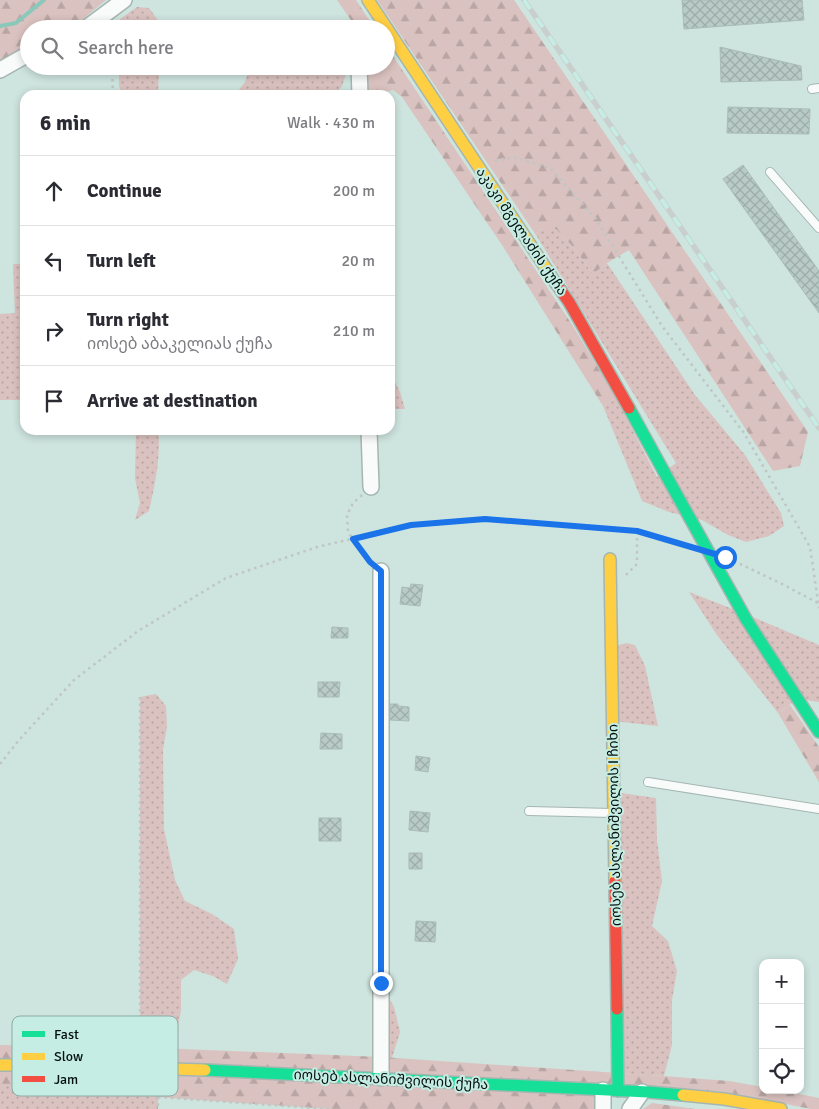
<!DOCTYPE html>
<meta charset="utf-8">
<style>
:root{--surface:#fff;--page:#f2f2f3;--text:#2b2b33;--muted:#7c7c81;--line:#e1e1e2}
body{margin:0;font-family:Signika,"Noto Sans Georgian",sans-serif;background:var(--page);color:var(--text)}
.controls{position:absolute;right:15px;bottom:15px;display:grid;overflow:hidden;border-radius:10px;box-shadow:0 2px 8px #0003}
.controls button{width:45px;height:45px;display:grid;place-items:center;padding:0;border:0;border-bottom:1px solid var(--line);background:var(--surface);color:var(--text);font:25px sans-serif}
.stop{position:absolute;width:15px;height:15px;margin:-11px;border:4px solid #1a73e8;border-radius:50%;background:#fff}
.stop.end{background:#1a73e8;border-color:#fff;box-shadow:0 1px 5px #0008}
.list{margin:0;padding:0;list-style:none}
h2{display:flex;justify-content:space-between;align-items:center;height:65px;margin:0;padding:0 20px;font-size:21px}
h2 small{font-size:16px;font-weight:400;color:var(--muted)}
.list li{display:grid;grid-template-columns:32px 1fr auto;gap:15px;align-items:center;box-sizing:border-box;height:70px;padding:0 20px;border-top:1px solid var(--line)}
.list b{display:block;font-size:19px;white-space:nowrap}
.list p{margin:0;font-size:16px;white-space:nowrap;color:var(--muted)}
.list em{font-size:16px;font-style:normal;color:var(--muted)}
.icon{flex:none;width:28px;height:28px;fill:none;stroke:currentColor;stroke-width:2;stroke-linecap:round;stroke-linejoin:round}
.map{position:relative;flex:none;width:819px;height:1109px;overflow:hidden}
.search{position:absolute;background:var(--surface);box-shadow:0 2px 8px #0003;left:20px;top:20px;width:375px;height:55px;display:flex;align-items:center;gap:12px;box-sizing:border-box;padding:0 18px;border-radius:28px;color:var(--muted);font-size:19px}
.panel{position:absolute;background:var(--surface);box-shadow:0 2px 8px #0003;left:20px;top:90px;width:375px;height:345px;border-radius:15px}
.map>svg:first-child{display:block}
.grass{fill:url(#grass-dots)}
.forest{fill:url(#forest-firs)}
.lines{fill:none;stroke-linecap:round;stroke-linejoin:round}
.stream{stroke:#89c8ba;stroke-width:4}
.building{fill:url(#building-cross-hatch);stroke:#aabcb7}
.lane-casing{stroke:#a5b6b1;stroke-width:10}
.street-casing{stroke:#a5b6b1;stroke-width:18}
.fast-casing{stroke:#a5b6b1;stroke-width:14}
.slow-casing{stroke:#a5b6b1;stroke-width:14}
.jam-casing{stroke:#a5b6b1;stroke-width:14}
.path{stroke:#bfc6c4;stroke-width:2.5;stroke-dasharray:2.5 4;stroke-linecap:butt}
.lane{stroke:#f8fbfa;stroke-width:8}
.street{stroke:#f8fbfa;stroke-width:15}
.fast{stroke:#16e098;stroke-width:11}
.slow{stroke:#ffcf43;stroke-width:11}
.jam{stroke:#f24e42;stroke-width:11}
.rail-casing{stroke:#c9cfcd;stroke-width:5.5}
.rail{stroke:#c5ede3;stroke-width:4;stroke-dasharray:11;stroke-linecap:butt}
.fast-bridge-casing{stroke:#a5b6b1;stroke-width:14;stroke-linecap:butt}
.fast-bridge{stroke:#16e098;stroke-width:11}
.route{stroke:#1a73e8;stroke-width:6}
.labels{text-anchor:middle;stroke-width:4;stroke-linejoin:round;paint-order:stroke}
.street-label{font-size:14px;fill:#03100d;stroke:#c5ede3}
.key{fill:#c5ede3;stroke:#8baba3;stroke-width:1}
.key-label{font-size:14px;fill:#03100d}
</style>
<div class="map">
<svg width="819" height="1109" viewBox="0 0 819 1109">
<defs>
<pattern id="grass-dots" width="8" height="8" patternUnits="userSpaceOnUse" patternTransform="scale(1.25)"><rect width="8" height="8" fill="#dac2c0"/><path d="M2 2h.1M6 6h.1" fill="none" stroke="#b9a6a4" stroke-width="1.8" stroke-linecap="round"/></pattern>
<pattern id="forest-firs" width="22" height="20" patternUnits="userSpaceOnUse" patternTransform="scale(1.25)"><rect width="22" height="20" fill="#dac2c0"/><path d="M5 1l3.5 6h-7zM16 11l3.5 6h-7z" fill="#b9a6a4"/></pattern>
<pattern id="building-cross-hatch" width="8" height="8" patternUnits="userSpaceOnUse" patternTransform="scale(1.25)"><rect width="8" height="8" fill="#b9cbc6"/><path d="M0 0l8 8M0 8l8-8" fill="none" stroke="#9dada9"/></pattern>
</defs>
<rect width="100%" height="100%" fill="#cee4de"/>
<path class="grass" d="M137 7 149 8 157 19V29H119L120 19Z
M312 24 311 29H284L288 25Z
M119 66H159L158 95H121L119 85Z
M250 66H345L347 71 342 86 335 95H235L245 82Z
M540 229H556L574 248 593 274 607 263 695 395 745 455 781 513 784 526 769 536 746 542 728 535 702 520 669 512 642 501 603 406 616 398 657 477 676 463 536 235Z
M13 264H25V400H0V314L15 313Z
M390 355V372L400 392 405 409H390Z
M136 430H158C161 458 155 484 149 511L135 520 140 503 135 478Z
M689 592 743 613 819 645V702L798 699 778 713 717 635Z
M626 643 635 645 645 666 658 726 613 721 612 647Z
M156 694 166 706 167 727 163 750 164 829 175 880 185 901 212 914 234 929 238 959 227 984 213 976 194 970 181 980V1010L174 1049 140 1048V697Z
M614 792 656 798 657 840 662 881 652 926 668 941 677 971 672 1000V1045L664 1076 618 1073Z
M381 983 394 1007 400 1032 392 1058 381 1057Z
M0 1085H158V1109H0Z"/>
<path class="forest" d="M0 0H106L71 29H29V47L0 60Z
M337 0H356L375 29H357Z
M377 0H514L808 432 800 466 773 471 629 250 607 263 593 274 574 248 556 229H540L536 235Z
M389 50 573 326 616 398 603 406 502 245 402 97 393 90 382 93V95H365V66H386V51Z
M790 705 819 747V782L778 713Z
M0 1045 158 1048 381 1057 618 1073 603 1109H329L158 1097 157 1085H0Z
M623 1073 729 1081 763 1087V1090H780L819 1098V1109H811L724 1092 623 1085Z
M652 1103 695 1109H643Z"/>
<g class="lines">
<path class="stream" d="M0 26 16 23 44 0"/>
</g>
<path class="building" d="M682 0H802L804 20 684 29Z
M720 47 801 66 802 80 721 82Z
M728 107 810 109 809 134 727 133Z
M743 165 819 271V313L723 179Z
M411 584 423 585 420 606 400 604 402 587 410 588Z
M332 627 348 628V638H331Z
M318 682H340L339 697H318Z
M390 704H398V706L409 707V721L390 720Z
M321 733 342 734V749H320Z
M416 756 430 758 428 772 415 770Z
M410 811 430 813 428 832 409 830Z
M319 818H341V841H319Z
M409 853H422V869H409Z
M416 921 436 922 435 942 415 941Z"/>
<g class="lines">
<g class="lane-casing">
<path id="lane" d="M812 89 819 88
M770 172 819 228
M648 782 819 809
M529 811 612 813"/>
</g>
<g class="street-casing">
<path id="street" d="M85 29 124 0
M359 66 360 95
M0 70 23 57 29 55
M369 430 371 487
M381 1078V571
M603 1090V1109
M630 1109 642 1092"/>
</g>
<g class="fast-casing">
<path id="fast" d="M629 408 663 470
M746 619 819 732
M617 1009 618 1091
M205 1070 648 1092 683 1095"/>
</g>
<g class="slow-casing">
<path id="slow" d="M368 0 555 282
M610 559 615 881
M0 1065H42L205 1070
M683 1095 724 1099 781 1109"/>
</g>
<g class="jam-casing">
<path id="jam" d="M555 282 569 302 629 408
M615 881 617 1009"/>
</g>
<path class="path" d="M112 66 113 95
M495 161 513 157 550 168 596 219 662 326 744 433 810 547 819 608
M128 430V431
M362 495 353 503 347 515 348 532 361 551 372 564
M734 561 782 584 818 603
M626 575 637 564V531
M140 697V1051
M0 764 19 740 74 680 138 631 226 578 317 547 411 525 485 519 637 531 686 545
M158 1084V1109
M158 1097 329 1109"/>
<use href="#lane" class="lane"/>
<use href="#street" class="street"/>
<use href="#fast" class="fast"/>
<use href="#slow" class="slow"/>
<use href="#jam" class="jam"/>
<g class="rail-casing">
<path id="rail" d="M524 0 819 428"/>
</g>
<use href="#rail" class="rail"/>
<g class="fast-bridge-casing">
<path id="fast-bridge" d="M663 470 746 619"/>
</g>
<use href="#fast-bridge" class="fast-bridge"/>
</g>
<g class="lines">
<path class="route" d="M381 983V571L370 562 353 539 411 525 485 519 637 531 725 557"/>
</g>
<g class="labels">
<g class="street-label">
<text transform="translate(522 231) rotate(56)" y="5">აკაკი მგელაძის ქუჩა</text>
<text transform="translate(614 825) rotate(-91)" y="5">იოსებ ასლანიშვილის I ჩიხი</text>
<text transform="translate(391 1079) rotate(3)" y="5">იოსებ ასლანიშვილის ქუჩა</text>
</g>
</g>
<rect x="12" y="1016" width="166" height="80" rx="8" class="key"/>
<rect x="22" y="1031" width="23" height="6" fill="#16e098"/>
<rect x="22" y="1053" width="23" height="7" fill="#ffcf43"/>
<rect x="22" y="1076" width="23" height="6" fill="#f24e42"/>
<g class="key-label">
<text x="54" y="1039">Fast</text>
<text x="54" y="1061">Slow</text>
<text x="54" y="1084">Jam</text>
</g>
</svg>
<div class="controls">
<button>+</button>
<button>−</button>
<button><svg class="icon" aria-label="locate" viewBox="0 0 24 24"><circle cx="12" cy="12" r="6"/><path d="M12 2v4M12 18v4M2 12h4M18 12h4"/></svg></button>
</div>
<div class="stop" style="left:725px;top:557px"></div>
<div class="stop end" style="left:381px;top:983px"></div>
<div class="search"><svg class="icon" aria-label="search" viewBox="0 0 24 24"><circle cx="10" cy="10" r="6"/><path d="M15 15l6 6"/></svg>Search here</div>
<section class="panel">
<h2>6 min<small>Walk · 430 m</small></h2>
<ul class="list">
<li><svg class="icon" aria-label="ahead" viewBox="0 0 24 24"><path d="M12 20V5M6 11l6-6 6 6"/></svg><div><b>Continue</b></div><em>200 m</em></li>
<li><svg class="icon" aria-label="left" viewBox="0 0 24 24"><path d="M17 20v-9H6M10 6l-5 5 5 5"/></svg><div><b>Turn left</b></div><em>20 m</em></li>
<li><svg class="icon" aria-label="right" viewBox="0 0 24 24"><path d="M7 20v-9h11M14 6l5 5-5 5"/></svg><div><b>Turn right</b><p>იოსებ აბაკელიას ქუჩა</p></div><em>210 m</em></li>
<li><svg class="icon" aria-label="arrive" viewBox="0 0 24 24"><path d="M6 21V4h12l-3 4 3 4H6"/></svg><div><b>Arrive at destination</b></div></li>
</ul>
</section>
</div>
